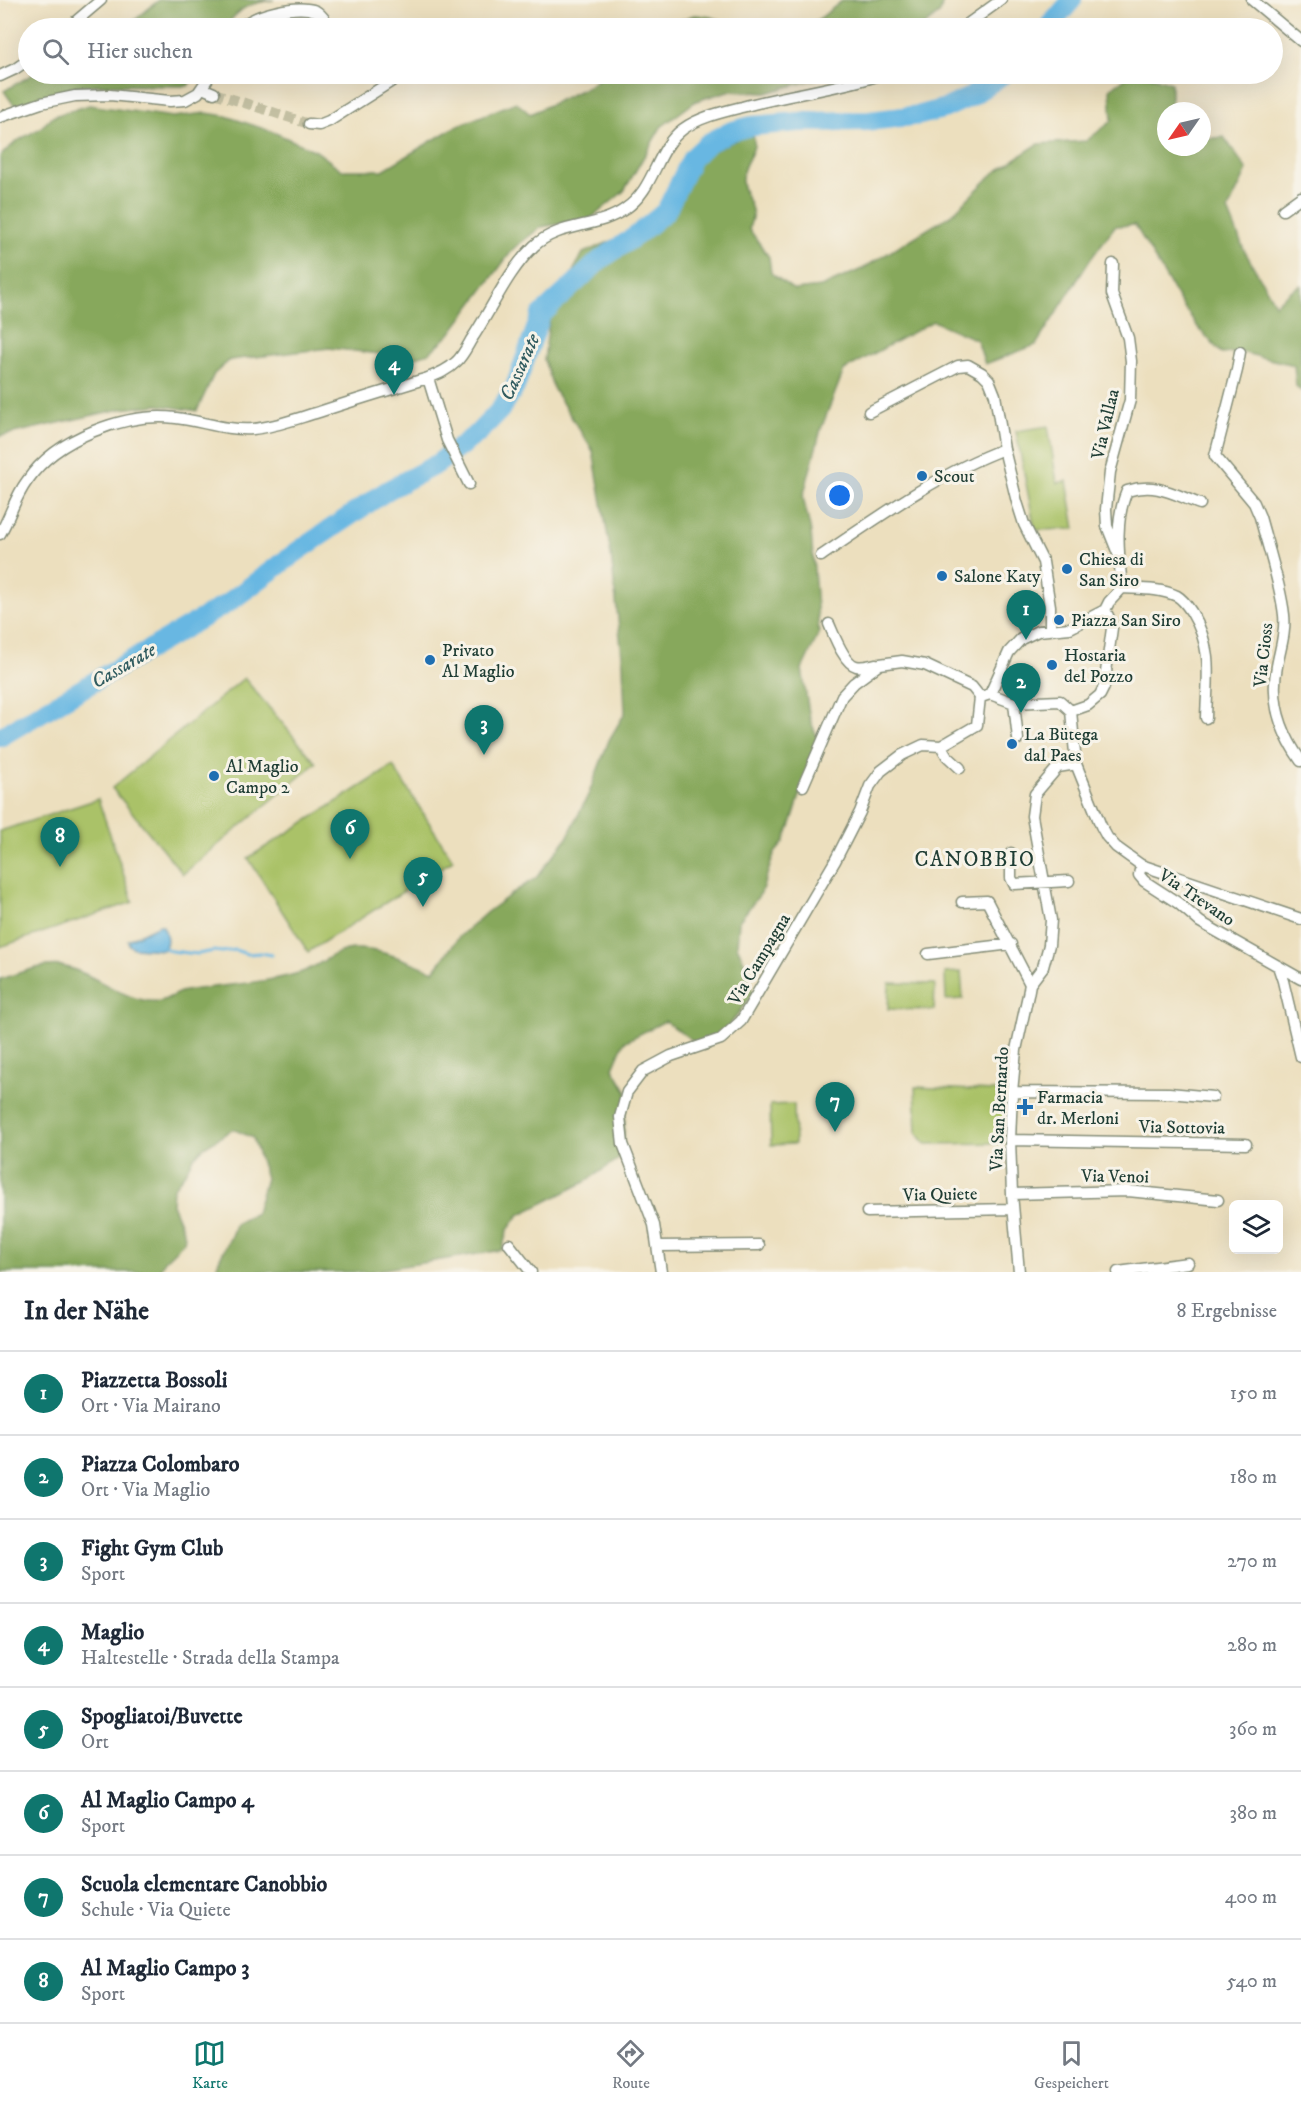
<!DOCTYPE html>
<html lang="de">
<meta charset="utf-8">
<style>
:root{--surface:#fff;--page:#f2f2f3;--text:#1f2937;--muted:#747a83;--line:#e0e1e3;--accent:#0f766e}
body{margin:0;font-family:"IM FELL DW Pica",serif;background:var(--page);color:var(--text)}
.controls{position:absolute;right:18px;bottom:18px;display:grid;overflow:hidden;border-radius:9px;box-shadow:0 6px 24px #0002}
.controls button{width:54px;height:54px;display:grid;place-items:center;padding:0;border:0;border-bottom:2px solid var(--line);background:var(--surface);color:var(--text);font:30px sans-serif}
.compass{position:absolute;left:1157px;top:102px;width:54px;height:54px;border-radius:50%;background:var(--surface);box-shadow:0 6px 24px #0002;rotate:236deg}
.you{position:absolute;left:840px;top:496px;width:21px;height:21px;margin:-15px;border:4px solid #fff;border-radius:50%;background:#1a73e8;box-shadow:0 0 0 9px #1a73e833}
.badge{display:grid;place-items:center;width:39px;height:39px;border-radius:50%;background:var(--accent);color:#fff;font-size:20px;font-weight:700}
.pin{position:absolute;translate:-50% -50px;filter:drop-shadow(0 2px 3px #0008)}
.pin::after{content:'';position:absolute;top:32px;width:21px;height:18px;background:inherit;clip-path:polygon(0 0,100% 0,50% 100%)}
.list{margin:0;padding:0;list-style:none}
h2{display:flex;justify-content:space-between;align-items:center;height:78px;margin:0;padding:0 24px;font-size:26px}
h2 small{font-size:20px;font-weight:400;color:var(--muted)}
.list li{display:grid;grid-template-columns:39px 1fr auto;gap:18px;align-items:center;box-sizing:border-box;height:84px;padding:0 24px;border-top:2px solid var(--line)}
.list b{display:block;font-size:22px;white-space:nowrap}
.list p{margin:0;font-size:20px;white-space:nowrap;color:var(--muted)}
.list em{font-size:20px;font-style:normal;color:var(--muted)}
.icon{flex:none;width:33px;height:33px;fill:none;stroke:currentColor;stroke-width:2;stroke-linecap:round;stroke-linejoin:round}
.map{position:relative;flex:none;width:1301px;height:1272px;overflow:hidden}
.search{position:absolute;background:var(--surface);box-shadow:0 6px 24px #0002;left:18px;right:18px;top:18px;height:66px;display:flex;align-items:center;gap:15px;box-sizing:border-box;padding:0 21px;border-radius:33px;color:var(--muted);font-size:22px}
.sheet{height:750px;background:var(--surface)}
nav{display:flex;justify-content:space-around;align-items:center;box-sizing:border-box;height:84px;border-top:2px solid var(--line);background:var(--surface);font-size:16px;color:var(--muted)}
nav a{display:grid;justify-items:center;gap:3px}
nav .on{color:var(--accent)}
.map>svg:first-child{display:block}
.green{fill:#aac268;stroke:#64804e;stroke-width:1.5}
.forest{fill:#87a85c;stroke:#537248;stroke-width:1.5}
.water{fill:#67b7e2;stroke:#437a8b;stroke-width:1.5}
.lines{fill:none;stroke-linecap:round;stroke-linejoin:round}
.stream{stroke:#67b7e2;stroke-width:3}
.river{stroke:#67b7e2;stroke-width:20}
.minor-tunnel{stroke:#c3bfa2;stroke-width:10;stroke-dasharray:10 5;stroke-linecap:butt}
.minor-casing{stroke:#868e79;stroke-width:13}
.minor{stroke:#fff;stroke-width:10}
.poi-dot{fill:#1f6fb2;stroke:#f7f3e8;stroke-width:2}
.labels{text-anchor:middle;stroke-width:6;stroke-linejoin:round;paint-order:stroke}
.street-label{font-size:18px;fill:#1f3d34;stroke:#f7f3e8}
.poi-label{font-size:18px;fill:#1f3d34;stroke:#f7f3e8;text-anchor:start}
.water-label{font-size:20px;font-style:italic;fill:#315c60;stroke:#f7f3e8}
.quarter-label{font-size:21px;letter-spacing:1.5px;fill:#1f3d34;stroke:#f7f3e8}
</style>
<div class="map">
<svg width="1301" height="1272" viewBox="0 0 1301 1272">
<rect width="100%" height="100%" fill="#f7f3e8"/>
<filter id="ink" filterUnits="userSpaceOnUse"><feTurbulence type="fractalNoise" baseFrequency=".0167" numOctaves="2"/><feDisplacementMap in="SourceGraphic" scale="12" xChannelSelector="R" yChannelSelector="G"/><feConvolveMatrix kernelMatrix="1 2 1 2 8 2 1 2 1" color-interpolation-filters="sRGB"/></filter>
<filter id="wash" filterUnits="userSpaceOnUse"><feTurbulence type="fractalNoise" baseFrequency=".008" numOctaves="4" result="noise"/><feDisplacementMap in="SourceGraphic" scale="24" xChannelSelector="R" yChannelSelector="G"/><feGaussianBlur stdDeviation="1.35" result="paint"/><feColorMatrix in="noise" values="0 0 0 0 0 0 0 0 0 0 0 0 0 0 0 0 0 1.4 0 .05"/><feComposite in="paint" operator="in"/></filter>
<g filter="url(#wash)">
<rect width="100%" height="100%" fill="#ecdfbe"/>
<path class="green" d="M1048 426 1057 483 1067 481 1075 529 1035 530 1016 431Z
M244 678 316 763 183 874 112 788Z
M393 766 453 860 308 952 248 858Z
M98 799 133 902 0 947V831Z
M961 972 963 999 946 1000 945 973Z
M889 983 935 984 934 1010 888 1009Z
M915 1087 1012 1092 1010 1143 926 1144 917 1133Z
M794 1104 795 1144 771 1145 770 1105Z"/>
<path class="forest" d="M159 0H274C248 3 240 8 224 28H120L135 20Z
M843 0H943L940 13 921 28H808Z
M694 15 707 16 747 28H669L681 20Z
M33 74H196L188 86 94 85 72 88 16 108 4 91Z
M606 74H834L766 93 728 91 696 101 661 127 624 191 600 211 590 219 541 227 514 248 450 334 429 353 413 358 329 348 230 360 214 374 197 411 158 405 121 409 0 436V156L17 141 39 129 54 116 89 105 173 117 206 113 226 116 273 132 316 151 342 170H383L455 127 516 102 530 114 587 87Z
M1131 74H1145L1171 83V111H1166V147H1202V139L1224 137 1247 170 1228 210 1244 250 1275 304 1292 290 1301 285V391L1296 386 1294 365 1240 352 1222 354 1197 326 1179 300 1135 225 1115 226 1090 260 1036 345 985 364 977 340 933 321 844 370 821 429 803 497 811 532 819 633 802 669 810 719 820 745 803 786 791 824 784 842 774 854 761 893 739 921 737 946 747 968 753 993 726 1030 718 1035 696 1043 665 1021 624 1042 613 1068 627 1092 623 1144 620 1158 583 1183 519 1215 507 1231 502 1250 366 1272H220L216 1269C221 1250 231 1243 235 1224L256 1213 266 1178 253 1138 233 1129 204 1147 193 1158 183 1176 173 1188 172 1204 185 1235 184 1242 165 1260 159 1272H0V979C17 974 44 963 62 966 96 973 125 1004 160 1001 168 1000 176 992 185 991 224 984 264 984 302 972 321 966 334 949 356 949 383 949 409 962 434 971L459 937 487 912 517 890 536 878 567 838 589 793 609 740 625 713 623 665 611 555 593 451 554 390 544 360 550 314 583 253 621 237 659 214 692 161 752 132C760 153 743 158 742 178 741 191 749 198 752 210 754 216 750 223 749 229L769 257 771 273 794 290 821 287 862 269 951 215 994 173 1038 144 1086 141 1112 121 1110 89Z"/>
<path class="water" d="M159 925 163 926C167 933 169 944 163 950L134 948 129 945 128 940Z"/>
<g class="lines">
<path class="stream" d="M165 948 171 951 198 954 214 951 222 952 235 950 247 954 260 953 272 955"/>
<path class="river" d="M1048 28 1072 0
M0 737 228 603 298 551 388 490 437 464 478 433 500 410 515 387 541 315 600 260 637 235 666 211 692 158 708 143 732 131 752 126 799 122 869 121 920 115 946 108 970 97 1004 74"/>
</g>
</g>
<g filter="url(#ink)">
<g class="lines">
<path class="minor-tunnel" d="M214 93 309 124"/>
<g class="minor-casing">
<path id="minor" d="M1252 0 1301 41
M68 28 101 0
M240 28C254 14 297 4 316 11 322 14 327 23 331 28
M962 28 1001 0
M0 76 15 69 28 60
M202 88 214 93
M0 117 41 103 75 96 110 95 170 101 185 100 198 93 211 74
M309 124 319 125 329 121 403 74
M1283 210 1301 197
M1113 264 1112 294 1128 338 1131 361 1130 400 1110 472 1106 509 1107 526 1119 556
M1240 352 1237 370 1215 456 1254 503 1260 517C1268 547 1281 586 1284 615 1286 633 1280 649 1277 666 1270 700 1281 733 1301 761
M428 378 447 440 469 484
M869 412 958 366 968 365 982 373 989 380 995 395 1004 449 1017 502 1024 524 1043 562 1050 606V629
M0 534C10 517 15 497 27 481 56 438 126 412 176 418 202 421 227 431 253 429 275 427 298 418 319 412 355 400 392 389 428 378 438 374 448 370 456 362 462 357 467 347 471 340 492 309 507 272 534 246 560 222 597 229 625 209 656 188 655 150 683 129 700 117 722 112 742 107 788 94 838 89 883 74
M821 556C877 518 941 472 1004 449
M1122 588C1119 556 1114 521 1127 491 1157 482 1173 494 1200 504
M829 624C834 635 844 663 856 666 862 668 870 665 876 664
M990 694 1009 652 1021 639 1038 631 1070 628 1105 610 1109 602 1122 588C1140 589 1160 588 1177 596 1184 600 1188 607 1192 613 1214 650 1207 678 1206 718
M984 696 990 694 1014 703 1060 701 1071 711
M1014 703 1018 739
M1071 711 1076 764 1101 826 1107 837 1116 847 1141 865 1301 919
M1071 711 1088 705 1100 695 1104 687 1112 628 1110 620 1105 610
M941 746 947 756 960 768
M803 786 842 696 854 683 880 664 902 661 925 665 972 687 980 697
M1011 853V878L1014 884 1069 881
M1141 865 1139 875 1144 881 1178 903 1200 922 1301 979
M962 902 987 901 1030 984
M928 954 1011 944
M1278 966 1283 981 1301 1057
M1012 1092 1169 1093 1213 1097
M1010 1140 1246 1144
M1012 1194 1128 1191 1218 1200
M867 1212 1013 1209
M509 1244 531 1272
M658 1246 759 1245
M661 1272 654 1225 623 1144 620 1117 627 1092 643 1071 671 1056 721 1039 741 1021 835 861 860 812 870 786 881 771 902 755 923 745 941 746 977 725 980 697
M1019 1272 1012 1194 1010 1140 1012 1092 1016 1050 1028 995 1030 984 1043 967 1049 945 1051 920 1032 816 1035 794 1058 767 1076 764
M1118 1272 1188 1263"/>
</g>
<use href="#minor" class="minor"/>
</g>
</g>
<g class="poi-dot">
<circle cx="922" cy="476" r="6"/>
<circle cx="1067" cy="569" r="6"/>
<circle cx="942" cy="576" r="6"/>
<circle cx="1059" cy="620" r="6"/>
<circle cx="430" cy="660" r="6"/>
<circle cx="1052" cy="665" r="6"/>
<circle cx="1012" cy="744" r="6"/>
<circle cx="214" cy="776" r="6"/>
<path d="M1022 1098h6v6h6v6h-6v6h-6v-6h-6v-6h6z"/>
</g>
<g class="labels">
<g class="street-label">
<text transform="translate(1105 424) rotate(-77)" y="6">Via Vallaa</text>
<text transform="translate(1263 655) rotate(-84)" y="6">Via Cioss</text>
<text transform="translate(1197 897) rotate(34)" y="6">Via Trevano</text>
<text transform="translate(759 959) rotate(-59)" y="6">Via Campagna</text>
<text transform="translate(999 1109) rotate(-87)" y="6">Via San Bernardo</text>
<text transform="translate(1182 1127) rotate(1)" y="6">Via Sottovia</text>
<text transform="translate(1115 1176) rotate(1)" y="6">Via Venoi</text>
<text transform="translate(940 1194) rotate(-1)" y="6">Via Quiete</text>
</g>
<g class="poi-label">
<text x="934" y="482">Scout</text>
<text x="1079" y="565">Chiesa di<tspan x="1079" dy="21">San Siro</tspan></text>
<text x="954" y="582">Salone Katy</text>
<text x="1071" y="626">Piazza San Siro</text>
<text x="442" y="656">Privato<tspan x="442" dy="21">Al Maglio</tspan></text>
<text x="1064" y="661">Hostaria<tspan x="1064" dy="21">del Pozzo</tspan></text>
<text x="1024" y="740">La Bütega<tspan x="1024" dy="21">dal Paes</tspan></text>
<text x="226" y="772">Al Maglio<tspan x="226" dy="21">Campo 2</tspan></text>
<text x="1037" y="1103">Farmacia<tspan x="1037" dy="21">dr. Merloni</tspan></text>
</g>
<g class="water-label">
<text transform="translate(519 367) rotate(-66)" y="7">Cassarate</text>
<text transform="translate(123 665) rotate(-30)" y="7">Cassarate</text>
</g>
<g class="quarter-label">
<text x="975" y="866">CANOBBIO</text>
</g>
</g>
</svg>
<div class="controls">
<button><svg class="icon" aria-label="layers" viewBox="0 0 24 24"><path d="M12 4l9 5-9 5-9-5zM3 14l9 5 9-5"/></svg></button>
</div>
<svg class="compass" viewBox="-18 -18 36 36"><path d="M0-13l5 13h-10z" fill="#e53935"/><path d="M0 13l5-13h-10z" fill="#747a83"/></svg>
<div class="you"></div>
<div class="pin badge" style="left:1026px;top:640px">1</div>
<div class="pin badge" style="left:1021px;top:713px">2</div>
<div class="pin badge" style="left:484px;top:755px">3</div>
<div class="pin badge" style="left:394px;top:395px">4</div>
<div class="pin badge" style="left:423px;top:907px">5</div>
<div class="pin badge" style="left:350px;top:859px">6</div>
<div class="pin badge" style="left:835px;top:1132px">7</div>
<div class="pin badge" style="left:60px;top:867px">8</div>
<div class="search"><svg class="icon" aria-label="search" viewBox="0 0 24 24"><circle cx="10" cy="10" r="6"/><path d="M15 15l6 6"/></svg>Hier suchen</div>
</div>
<section class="sheet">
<h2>In der Nähe<small>8 Ergebnisse</small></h2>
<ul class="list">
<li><span class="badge">1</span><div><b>Piazzetta Bossoli</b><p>Ort · Via Mairano</p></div><em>150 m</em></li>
<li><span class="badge">2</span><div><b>Piazza Colombaro</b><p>Ort · Via Maglio</p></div><em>180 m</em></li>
<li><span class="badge">3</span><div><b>Fight Gym Club</b><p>Sport</p></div><em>270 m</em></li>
<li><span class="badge">4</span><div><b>Maglio</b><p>Haltestelle · Strada della Stampa</p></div><em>280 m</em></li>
<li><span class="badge">5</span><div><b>Spogliatoi/Buvette</b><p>Ort</p></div><em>360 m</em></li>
<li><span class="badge">6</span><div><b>Al Maglio Campo 4</b><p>Sport</p></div><em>380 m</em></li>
<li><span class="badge">7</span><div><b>Scuola elementare Canobbio</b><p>Schule · Via Quiete</p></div><em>400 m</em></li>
<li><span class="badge">8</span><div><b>Al Maglio Campo 3</b><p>Sport</p></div><em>540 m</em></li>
</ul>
</section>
<nav>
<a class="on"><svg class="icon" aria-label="map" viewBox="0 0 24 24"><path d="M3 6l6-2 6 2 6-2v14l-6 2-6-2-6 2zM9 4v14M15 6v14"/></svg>Karte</a>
<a><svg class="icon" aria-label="directions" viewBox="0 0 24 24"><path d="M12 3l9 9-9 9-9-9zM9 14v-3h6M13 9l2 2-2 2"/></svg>Route</a>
<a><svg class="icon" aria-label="saved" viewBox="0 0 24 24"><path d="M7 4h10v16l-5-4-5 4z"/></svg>Gespeichert</a>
</nav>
